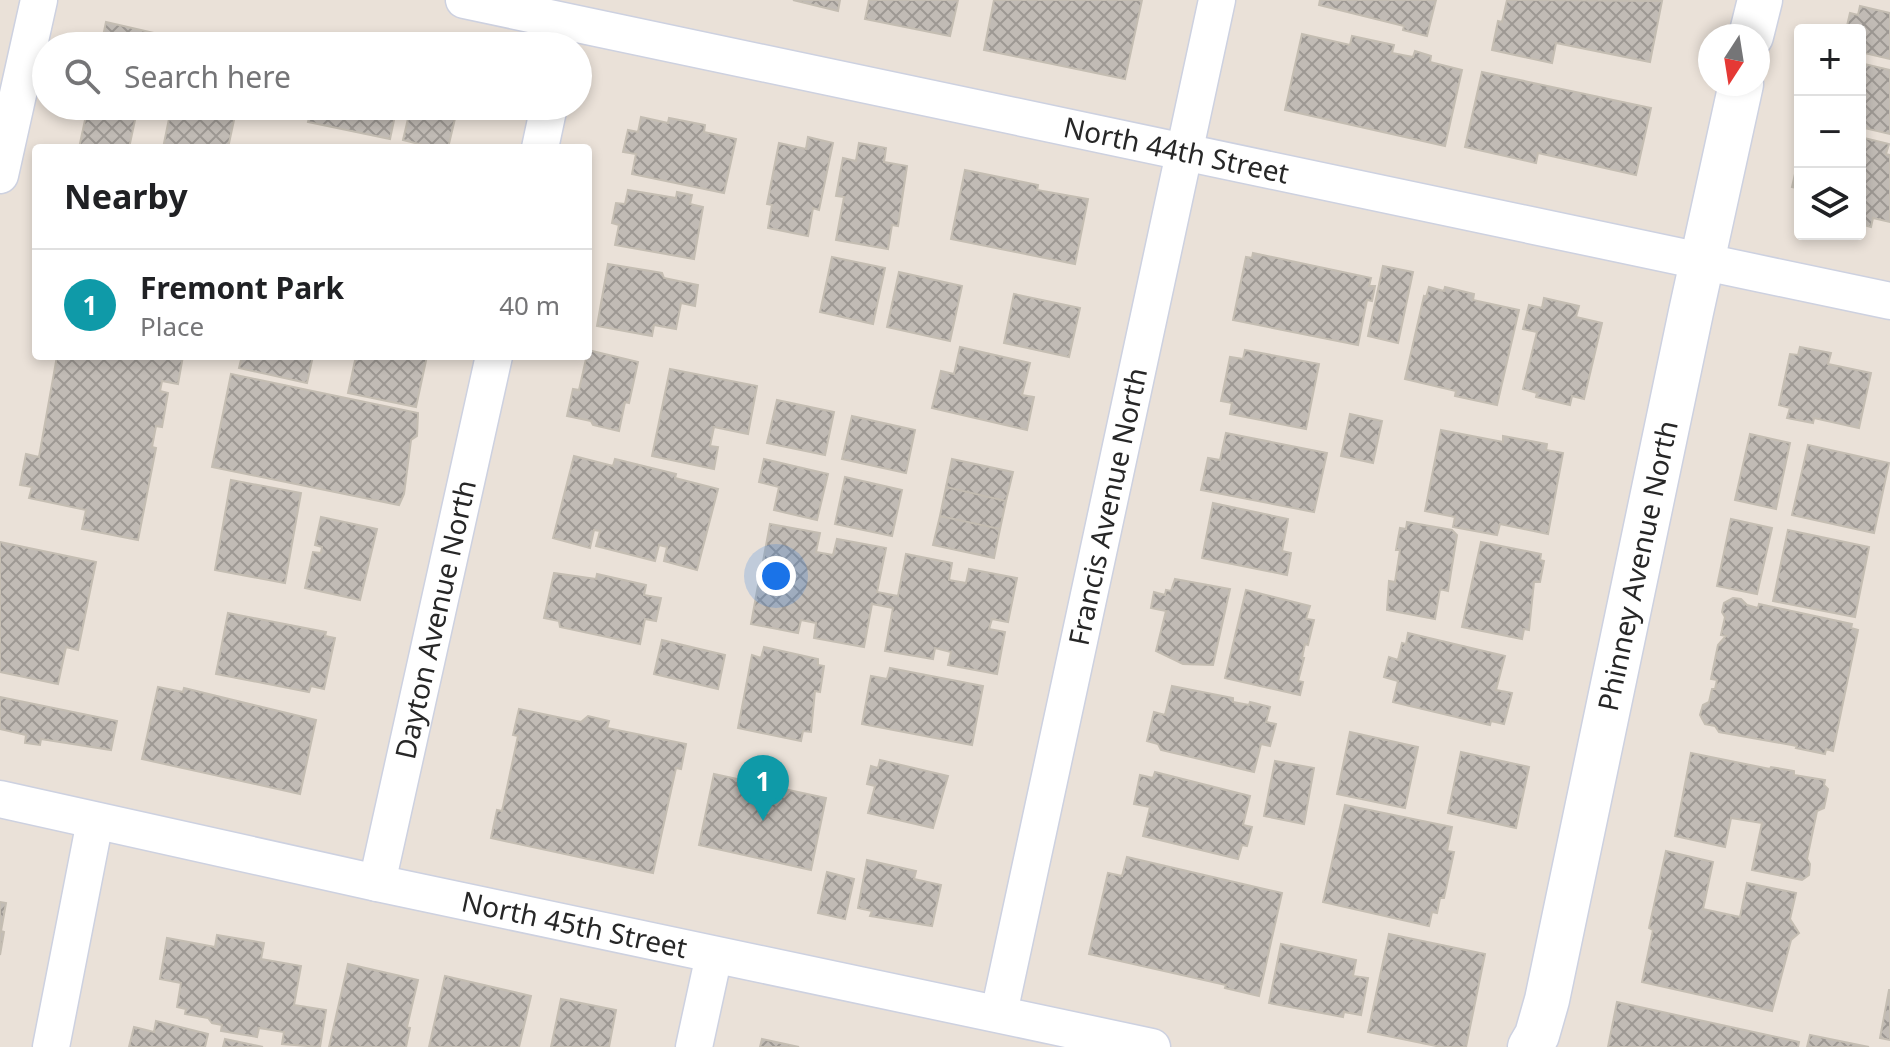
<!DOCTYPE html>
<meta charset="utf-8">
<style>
:root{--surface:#fff;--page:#f2f2f2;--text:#202124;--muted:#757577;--line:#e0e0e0;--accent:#375ef8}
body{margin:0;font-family:"Noto Sans",sans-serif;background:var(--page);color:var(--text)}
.controls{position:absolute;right:24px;top:24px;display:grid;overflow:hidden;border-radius:8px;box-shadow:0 4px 12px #0003}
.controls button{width:72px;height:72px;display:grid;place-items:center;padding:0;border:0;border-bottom:2px solid var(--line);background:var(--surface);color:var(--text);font:40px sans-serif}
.compass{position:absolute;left:1698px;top:24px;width:72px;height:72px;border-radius:50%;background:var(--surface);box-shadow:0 4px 12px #0003;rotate:192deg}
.you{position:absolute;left:776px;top:576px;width:28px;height:28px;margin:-20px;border:6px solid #fff;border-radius:50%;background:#1a73e8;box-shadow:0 0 0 12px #1a73e833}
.badge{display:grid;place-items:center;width:52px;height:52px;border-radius:50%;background:var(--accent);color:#fff;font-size:26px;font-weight:700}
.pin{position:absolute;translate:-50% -66px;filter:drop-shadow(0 2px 4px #0008)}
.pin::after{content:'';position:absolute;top:42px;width:28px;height:24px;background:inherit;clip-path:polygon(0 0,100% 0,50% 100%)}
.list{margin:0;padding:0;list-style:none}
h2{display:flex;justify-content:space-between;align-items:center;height:104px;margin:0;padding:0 32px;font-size:34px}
h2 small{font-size:26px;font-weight:400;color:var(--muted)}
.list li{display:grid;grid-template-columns:52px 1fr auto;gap:24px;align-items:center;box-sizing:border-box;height:112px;padding:0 32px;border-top:2px solid var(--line)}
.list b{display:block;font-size:30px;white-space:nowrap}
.list p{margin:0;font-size:26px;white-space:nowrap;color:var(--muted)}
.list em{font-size:26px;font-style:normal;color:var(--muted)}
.icon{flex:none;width:44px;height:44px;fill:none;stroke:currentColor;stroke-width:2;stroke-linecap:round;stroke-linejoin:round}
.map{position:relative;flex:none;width:1890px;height:1047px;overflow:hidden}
.search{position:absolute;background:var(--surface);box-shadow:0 4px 12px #0003;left:32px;top:32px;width:560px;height:88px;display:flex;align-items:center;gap:20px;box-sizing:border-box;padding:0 28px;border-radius:44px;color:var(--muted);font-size:30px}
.panel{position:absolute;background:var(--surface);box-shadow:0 4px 12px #0003;left:32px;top:144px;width:560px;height:216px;border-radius:8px}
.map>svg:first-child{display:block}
.building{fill:url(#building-cross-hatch);stroke:#c4bdb2;stroke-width:2}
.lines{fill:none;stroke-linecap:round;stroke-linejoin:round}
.minor-casing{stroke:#cdd1e0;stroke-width:39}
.tertiary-casing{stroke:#cdd1e0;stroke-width:47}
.minor{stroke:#fff;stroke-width:36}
.tertiary{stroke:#fff;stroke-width:44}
.labels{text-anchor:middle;stroke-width:8;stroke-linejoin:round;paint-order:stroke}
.street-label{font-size:28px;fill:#272727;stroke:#fff}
</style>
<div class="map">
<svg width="1890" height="1047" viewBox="0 0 1890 1047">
<defs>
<pattern id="building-cross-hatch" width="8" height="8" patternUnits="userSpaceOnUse" patternTransform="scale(2)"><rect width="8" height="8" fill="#c1bbb5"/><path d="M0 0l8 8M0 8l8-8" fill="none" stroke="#9d9893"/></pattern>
</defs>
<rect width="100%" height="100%" fill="#eae1d8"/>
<path class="building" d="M793 0H840L838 11Z
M869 0H958L950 36 865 19Z
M994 0H1142L1125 79 984 50Z
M1320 0H1436L1427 36 1403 30 1404 26 1319 5Z
M1507 0 1662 1 1650 62 1556 43 1552 63 1492 50 1498 21 1502 22Z
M1860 6 1890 13V59L1860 52V30H1846L1850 13 1858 15Z
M106 22 154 33 151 46H101Z
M1302 34 1350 45 1352 36 1394 45 1392 53 1413 57 1415 51 1431 56 1430 62 1462 70 1445 146 1285 110Z
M192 41 217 46H191Z
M1860 63 1890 70V134L1860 127Z
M1482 72 1651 108 1636 175 1538 153 1536 163 1465 147Z
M88 106H138L129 148H79Z
M164 106H237L228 148H163L170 114 163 112Z
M312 106H397L390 139 308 122Z
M411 106H458L448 148H435L403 140Z
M641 117 668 123 669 118 705 125 704 132 736 139 724 193 632 174 636 154 623 152 628 130 638 132Z
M808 137 833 143 819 210 813 208 808 236 768 228 772 205 767 204 779 143 806 149Z
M1860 137 1889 144 1886 154 1890 155V222L1873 218 1871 227 1860 224Z
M859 143 886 148 884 162 907 166 898 226 892 225 888 249 836 240 844 197 836 196 843 158 856 161Z
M1800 152V189L1792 187Z
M965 170 1038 185 1037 190 1088 199 1075 264 951 239Z
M628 190 676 198 677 192 692 195 690 204 703 207 694 259 615 245 619 225 612 223 616 203 625 204Z
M1253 253 1371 278 1369 286H1375L1372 301 1367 300 1358 345 1233 320 1246 257 1252 258Z
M832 257 885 268 873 324 820 312Z
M608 264 662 273 664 278 698 285 695 306 681 303 676 329 654 325 652 336 597 326Z
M1383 266 1413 272 1398 343 1368 336Z
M899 272 962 286 950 341 887 327Z
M1429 287 1444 291 1445 287 1474 294 1473 300 1519 310 1497 405 1455 396 1456 391 1405 379 1424 296 1426 297Z
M1014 294 1080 308 1069 357 1004 343Z
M1544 298 1579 306 1576 317 1602 323 1584 399 1572 396 1570 405 1536 397 1537 393 1523 389 1537 332 1523 329 1529 305 1542 308Z
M960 347 1030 363 1022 395 1034 397 1027 430 932 408 941 371 954 374Z
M1800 347 1831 353 1828 364 1871 373 1859 428 1814 418 1813 423 1787 418 1790 408 1779 405 1790 354 1798 355Z
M588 350 638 362 629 403 625 402 619 431 593 425 591 421 567 416 573 389 579 390Z
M1245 350 1319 364 1306 429 1230 414 1232 403 1221 401 1230 357 1243 359Z
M57 356H183L178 384 162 381 160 391 168 393 162 427 156 426 152 447 156 448 138 540 82 529 86 510 29 498 32 487 20 485 26 454 39 457Z
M242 356H313L307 383 239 368Z
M356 356H427L416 407 348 393Z
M670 369 757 386 748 434 714 427 710 446 718 447 714 469 652 456Z
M231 374 418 413 417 436 411 440 404 494 399 505 212 467Z
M777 400 834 412 825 455 767 443Z
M1350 414 1382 421 1373 463 1341 456Z
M852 416 915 430 906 473 842 459Z
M1441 430 1503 442V436L1547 444 1546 450 1563 453 1548 534 1500 524 1497 535 1453 527 1455 517 1425 511Z
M1226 433 1327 453 1314 512 1201 490 1208 458 1220 460Z
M1750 434 1790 443 1776 509 1735 500Z
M1808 445 1889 463 1874 533 1792 515Z
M574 456 613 466 615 459 676 474 675 478 718 489 697 570 664 561 667 547 659 545 655 561 596 546 600 531 594 530 590 548 553 538Z
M764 459 828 474 817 520 774 510 779 487 759 482Z
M952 459 1013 472 1006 501 946 487Z
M845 477 902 490 892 536 835 524Z
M231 480 301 493 285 583 215 570Z
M946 487 1006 501 1000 529 940 516Z
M1213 503 1288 519 1282 551 1291 553 1287 575 1202 558Z
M940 516 1000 529 994 558 933 545Z
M321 517 377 529 360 600 305 588 313 552 321 553 322 547 315 545Z
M1731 519 1772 528 1757 594 1717 586Z
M1407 522 1452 530 1457 535 1448 591 1440 589 1435 619 1387 610 1389 581 1395 582 1400 550H1396L1400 528 1406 529Z
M770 524 820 533 816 552 833 555 837 539 886 548 877 592 898 596 906 554 952 563 949 580 966 583 969 569 1017 578 1008 622 992 619 989 629 1005 632 997 674 948 665 951 652 935 648 933 659 885 651 893 608 872 604 864 647 814 638 816 623 801 620 798 633 751 624 759 580 772 582 774 570 762 567Z
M1788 530 1869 547 1855 617 1773 601Z
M0 542 96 562 78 650 66 647 58 684 0 672Z
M1481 542 1541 554 1540 560 1544 561 1540 582H1534L1529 630 1524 629 1522 639 1462 627Z
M554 573 596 579 597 574 646 585 644 595 661 598 656 621 645 619 640 644 560 627 559 621 544 618Z
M1175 579 1230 589 1213 665 1183 664 1156 651 1166 611 1151 608 1154 592 1165 595 1166 590 1171 591Z
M1246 590 1310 606 1306 619 1314 620 1308 645 1305 644 1302 658H1304L1298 681 1303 682 1300 695 1225 678Z
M1733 598 1741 599 1747 605 1758 608 1759 604 1852 624 1851 628 1858 630 1833 751 1826 749 1825 754 1796 748 1797 746 1719 732 1715 726 1705 724 1700 715 1703 705 1709 702 1712 689H1715L1717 680 1711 679 1718 645 1726 636 1721 635 1725 617 1722 612 1724 603Z
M228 613 326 632 325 636 335 638 324 689 311 686 309 692 216 674Z
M1408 633 1505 656 1496 690 1512 693 1504 724 1491 721 1490 725 1393 702 1398 681 1384 677 1389 657 1398 660 1402 643 1406 644Z
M662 640 725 655 718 689 654 674Z
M764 647 818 659V665L824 666 820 692 815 691 811 732 803 731 801 741 738 728 752 655 761 658Z
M890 668 983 686 972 745 862 724 871 676 887 679Z
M1172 686 1233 698V702L1249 705 1250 702 1270 707 1266 722 1276 724 1270 746 1261 744 1254 772 1161 750 1158 744 1147 741 1154 712 1165 715Z
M158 687 183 692 184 688 316 720 300 794 142 759Z
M0 697 117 721 111 750 41 739 40 745 25 743 26 735 0 729Z
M519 709 581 722 588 716 609 721 607 728 686 744 681 769 676 768 653 873 491 838 497 810 502 811 518 736 513 735Z
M1350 732 1418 747 1405 808 1337 794Z
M1461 752 1529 767 1516 828 1448 813Z
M1691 753 1770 769 1771 767 1794 771V775L1825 780 1824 785 1828 789 1824 808 1817 811 1807 859 1810 864 1809 875 1802 880 1752 870 1762 823 1731 818 1725 847 1675 836Z
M880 760 948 776 933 828 868 813 875 786 867 784 871 766 878 768Z
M1275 761 1314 768 1304 824 1264 816Z
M1155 772 1250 796 1243 825 1252 827 1247 846 1242 845 1238 859 1143 836 1150 807 1134 804 1140 775 1153 778Z
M714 774 826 798 811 870 699 845Z
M1345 805 1452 827 1447 851 1454 852 1444 898H1440L1437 913 1432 912 1429 926 1323 902Z
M1666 851 1713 862 1703 909 1740 917 1747 883 1796 893 1790 919 1799 933 1791 940 1772 1011 1642 982 1653 930 1649 928Z
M1127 857 1282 893 1259 996 1225 988 1226 985 1089 954 1108 873 1122 876Z
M867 860 916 871 914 879 941 885 932 926 870 916 872 911 858 908Z
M827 872 854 879 845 919 818 913Z
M0 902 6 903 1 931 4 932 0 955Z
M1389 934 1485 954 1466 1047H1441L1368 1032Z
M217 935 264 943 261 959 301 966 294 1005 326 1010 320 1047 282 1044 284 1032 259 1028 257 1037 221 1031 222 1025 212 1023 208 1018 185 1014 186 1009 177 1007 181 983 160 979 167 938 215 947Z
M1281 944 1356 960 1353 976 1368 978 1361 1015 1344 1012 1343 1017 1269 1003Z
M348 964 418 980 407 1027 410 1028 406 1047H329Z
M445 976 531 996 519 1047H429Z
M1889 990H1890V1040L1880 1038Z
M561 999 616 1010 609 1047H551Z
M1617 1002 1799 1042 1798 1047H1608Z
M156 1021 208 1034 205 1047H129L134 1027 154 1032Z
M1810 1035 1869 1047H1807Z
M225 1039 263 1047H223Z
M762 1039 799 1047H760Z"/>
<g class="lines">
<g class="minor-casing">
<g id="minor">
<path id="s1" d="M464 0 1890 301"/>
<path d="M540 148 549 106"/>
<path d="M0 175 39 0"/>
<path id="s2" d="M0 799 377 883 1152 1047"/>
<path id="s3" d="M377 883 494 356"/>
<path id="s4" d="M999 1013 1217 0"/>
<path d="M51 1047 95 821"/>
<path d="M694 1047 714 955"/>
</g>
</g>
<g class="tertiary-casing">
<g id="tertiary">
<path d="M1751 36 1760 0"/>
<path id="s5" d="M1530 1047 1537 1035 1547 1000 1691 312 1741 84"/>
</g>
</g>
<use href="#minor" class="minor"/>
<use href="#tertiary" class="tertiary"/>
</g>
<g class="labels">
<g class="street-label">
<text dy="10" stroke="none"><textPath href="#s1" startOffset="728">North 44th Street</textPath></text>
<text dy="10" stroke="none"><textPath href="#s4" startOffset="518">Francis Avenue North</textPath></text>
<text dy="10" stroke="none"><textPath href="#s5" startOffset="494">Phinney Avenue North</textPath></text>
<text dy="10" stroke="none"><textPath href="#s3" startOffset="270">Dayton Avenue North</textPath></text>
<text dy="10" stroke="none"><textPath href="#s2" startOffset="588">North 45th Street</textPath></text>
</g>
</g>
</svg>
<div class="controls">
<button>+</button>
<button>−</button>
<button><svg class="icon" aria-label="layers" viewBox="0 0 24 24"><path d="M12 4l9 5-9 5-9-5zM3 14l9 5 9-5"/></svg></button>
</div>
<svg class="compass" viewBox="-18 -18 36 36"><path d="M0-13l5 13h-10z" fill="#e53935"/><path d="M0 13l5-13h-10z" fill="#757577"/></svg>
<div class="you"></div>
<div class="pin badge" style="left:763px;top:821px;background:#0f9aa8">1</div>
<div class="search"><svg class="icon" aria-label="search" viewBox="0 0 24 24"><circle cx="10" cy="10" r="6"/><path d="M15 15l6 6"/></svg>Search here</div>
<section class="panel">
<h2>Nearby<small></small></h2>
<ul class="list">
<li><span class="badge" style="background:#0f9aa8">1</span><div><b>Fremont Park</b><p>Place</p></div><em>40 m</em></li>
</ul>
</section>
</div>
